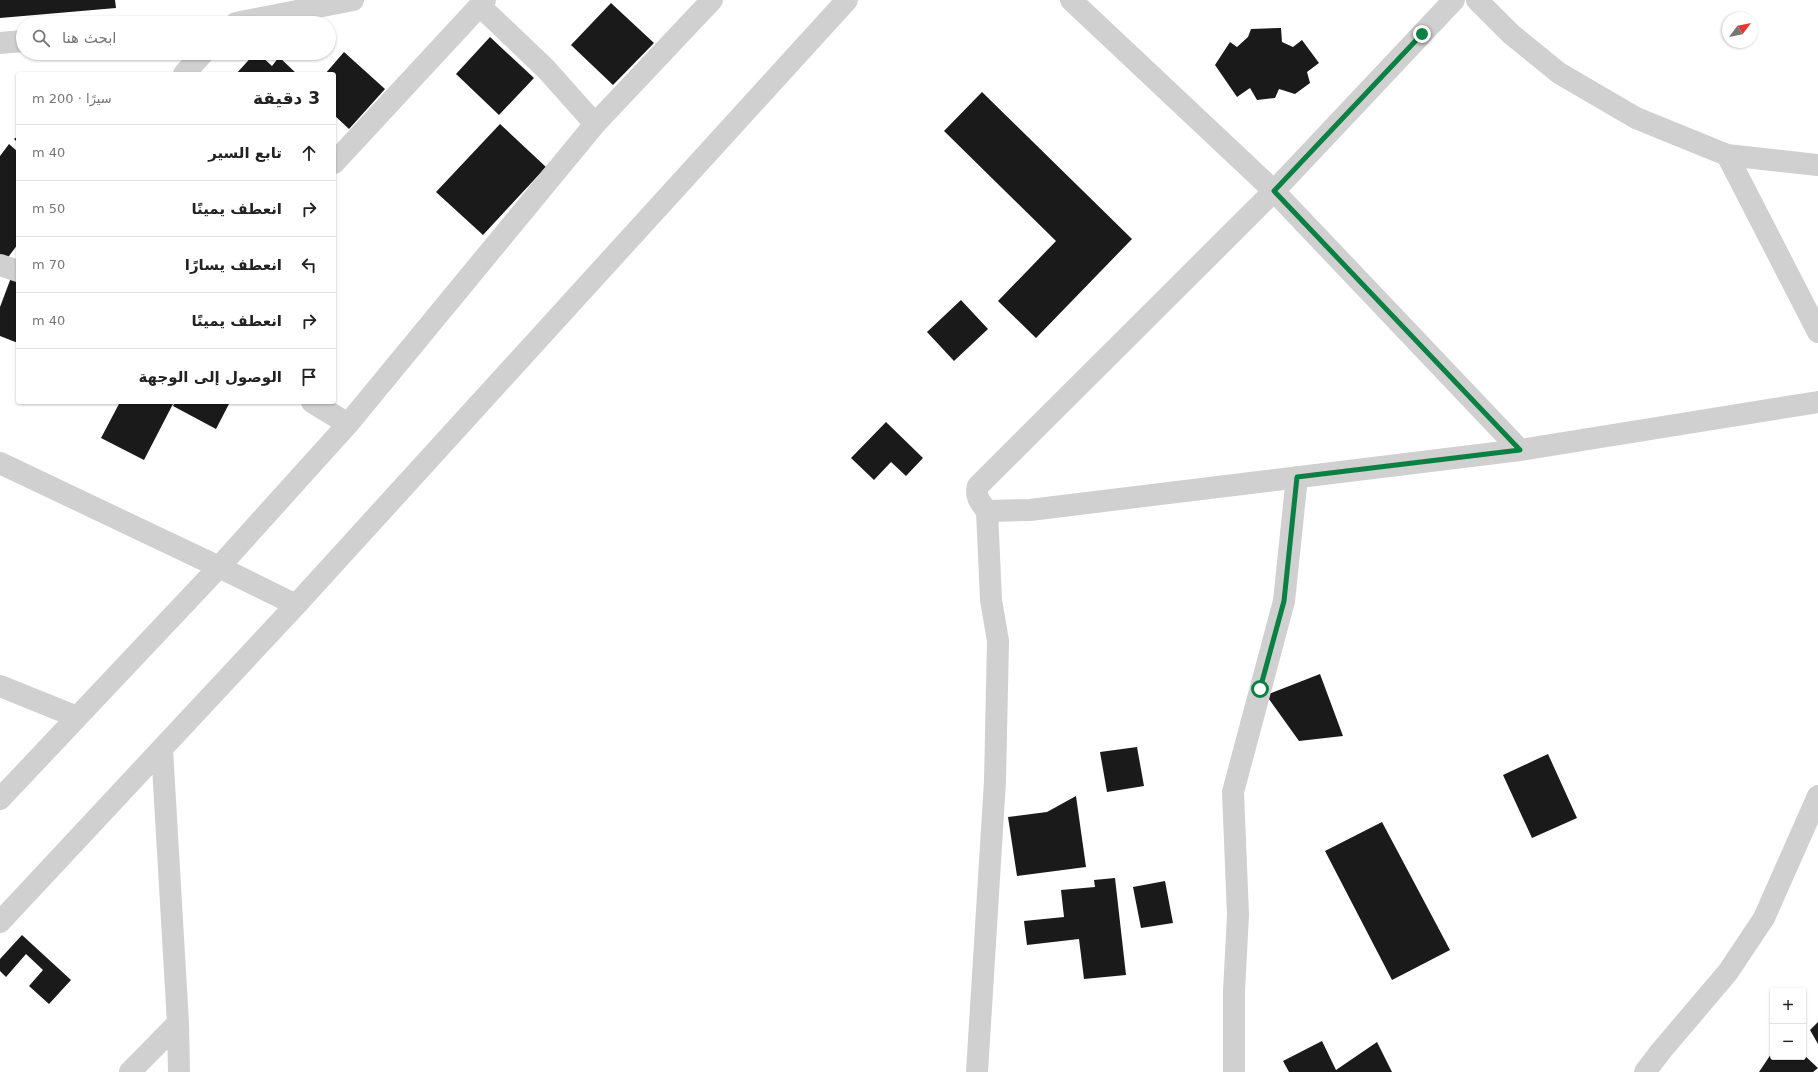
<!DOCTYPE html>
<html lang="ar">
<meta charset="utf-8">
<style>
:root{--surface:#fff;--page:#f2f2f2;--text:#222;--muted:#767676;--line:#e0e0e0}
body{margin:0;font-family:"DejaVu Sans","Noto Sans Arabic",sans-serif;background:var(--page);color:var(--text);direction:rtl}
.controls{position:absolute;right:12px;bottom:12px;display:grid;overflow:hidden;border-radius:4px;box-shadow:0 1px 3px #0004}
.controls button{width:36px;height:36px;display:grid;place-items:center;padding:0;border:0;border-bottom:1px solid var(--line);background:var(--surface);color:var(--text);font:20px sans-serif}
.compass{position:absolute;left:1722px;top:12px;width:36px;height:36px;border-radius:50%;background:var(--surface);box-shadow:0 1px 3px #0004;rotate:58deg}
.stop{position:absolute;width:12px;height:12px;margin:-9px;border:3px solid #0b8043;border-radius:50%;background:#fff}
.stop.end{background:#0b8043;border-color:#fff;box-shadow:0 1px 4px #0008}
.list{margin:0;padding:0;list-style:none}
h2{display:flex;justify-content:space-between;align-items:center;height:52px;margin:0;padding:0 16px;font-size:17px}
h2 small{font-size:13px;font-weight:400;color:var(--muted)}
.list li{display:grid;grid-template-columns:26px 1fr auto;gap:12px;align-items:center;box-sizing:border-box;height:56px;padding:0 16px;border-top:1px solid var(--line)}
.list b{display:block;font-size:15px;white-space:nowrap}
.list em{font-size:13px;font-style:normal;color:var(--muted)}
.icon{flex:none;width:22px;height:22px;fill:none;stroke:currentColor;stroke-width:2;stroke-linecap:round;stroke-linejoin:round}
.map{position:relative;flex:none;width:1818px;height:1072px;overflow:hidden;direction:ltr}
.search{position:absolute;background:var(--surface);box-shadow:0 1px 3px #0004;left:16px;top:16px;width:320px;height:44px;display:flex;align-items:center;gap:10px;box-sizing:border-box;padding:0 14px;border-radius:22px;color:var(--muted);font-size:15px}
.panel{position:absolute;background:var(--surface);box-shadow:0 1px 3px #0004;left:16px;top:72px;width:320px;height:332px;border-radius:4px;direction:rtl}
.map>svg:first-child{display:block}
.building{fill:#1a1a1a}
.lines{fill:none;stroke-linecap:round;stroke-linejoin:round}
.minor{stroke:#d0d0d0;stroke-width:22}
.route{stroke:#0b8043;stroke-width:5}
</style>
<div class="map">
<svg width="1818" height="1072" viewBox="0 0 1818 1072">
<rect width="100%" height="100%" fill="#fff"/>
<path class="building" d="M0 0H115L116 8 0 18Z
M611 3 654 43 613 85 571 45Z
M1281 28 1282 42 1293 47 1302 40 1319 63 1307 72 1310 83 1295 94 1279 89 1275 98 1257 100 1250 88 1237 97 1215 65 1230 42 1237 47 1248 37 1251 29Z
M490 37 534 78 499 115 456 74Z
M344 52 385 89 349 129 334 115V74H325Z
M255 53H258L272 66 279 57 297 74H236Z
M982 92 1132 239 1036 338 998 301 1056 241 944 131Z
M500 124 546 167 483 235 436 192Z
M18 136V143L14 139Z
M9 144 18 152V244L3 264 0 262V156Z
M12 275 18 277V343L0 336V307Z
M961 300 988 329 954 361 927 332Z
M120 402H174L144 460 101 438Z
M175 402H230L216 429 173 406Z
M886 422 923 458 906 476 891 462 874 480 851 458Z
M1320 674 1343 736 1299 741 1266 695Z
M1137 747 1144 786 1107 792 1100 752Z
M1548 754 1577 818 1532 838 1503 775Z
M1076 796 1086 867 1017 876 1008 817 1047 812Z
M1382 822 1450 950 1392 980 1325 851Z
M1115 878 1126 975 1084 979 1079 939 1027 945 1024 921 1064 917 1061 890 1095 887 1094 880Z
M1165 881 1173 923 1141 928 1133 887Z
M22 935 71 980 49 1004 29 986 43 970 26 954 6 977 0 971V959Z
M1818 1022V1044L1810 1030Z
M1322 1041 1336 1070 1377 1042 1392 1072H1289L1283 1061Z
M1773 1051V1057H1803V1054L1818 1068 1813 1072H1759Z"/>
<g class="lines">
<path class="minor" d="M1071 0 1274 191 1520 450
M1477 0 1511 34 1559 73 1636 118 1727 155 1818 165
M480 6 546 69 595 124
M236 23 353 0
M0 43 23 41
M184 74 203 53
M1727 155 1818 332
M334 163 485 0
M0 265 18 271
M312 402 348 424
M0 463 219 567 296 605
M987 511 1030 510 1520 450 1818 402
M0 686 77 717
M162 749 178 1023 179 1072
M0 799 219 567 348 424 595 124 712 0
M0 922 296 605 847 0
M130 1072 178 1023
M977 1072 995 781 998 641 991 600 987 511C980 502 975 497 978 486L1274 191 1454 0
M1234 1072V991L1238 915 1233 792 1284 601 1297 477
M1645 1072 1661 1051 1728 972 1764 918 1818 796"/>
</g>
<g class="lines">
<path class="route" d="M1260 689 1284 601 1297 477 1520 450 1274 191 1422 34"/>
</g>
</svg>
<div class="controls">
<button>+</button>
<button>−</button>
</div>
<svg class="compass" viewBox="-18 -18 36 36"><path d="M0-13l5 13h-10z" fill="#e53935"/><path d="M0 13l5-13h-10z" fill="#767676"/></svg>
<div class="stop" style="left:1260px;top:689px"></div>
<div class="stop end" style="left:1422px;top:34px"></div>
<div class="search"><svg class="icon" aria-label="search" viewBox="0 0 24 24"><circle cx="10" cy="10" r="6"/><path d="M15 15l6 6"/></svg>ابحث هنا</div>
<section class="panel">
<h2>3 دقيقة<small>سيرًا · 200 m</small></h2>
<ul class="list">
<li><svg class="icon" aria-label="ahead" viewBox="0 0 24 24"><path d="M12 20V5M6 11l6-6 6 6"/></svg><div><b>تابع السير</b></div><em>40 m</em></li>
<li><svg class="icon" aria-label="right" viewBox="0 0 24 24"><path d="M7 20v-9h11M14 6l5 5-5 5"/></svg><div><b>انعطف يمينًا</b></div><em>50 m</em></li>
<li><svg class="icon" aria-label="left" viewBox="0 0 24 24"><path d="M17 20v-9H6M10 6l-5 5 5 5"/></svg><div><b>انعطف يسارًا</b></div><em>70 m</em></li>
<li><svg class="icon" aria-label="right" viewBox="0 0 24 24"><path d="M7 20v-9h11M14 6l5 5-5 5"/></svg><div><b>انعطف يمينًا</b></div><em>40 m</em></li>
<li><svg class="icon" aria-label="arrive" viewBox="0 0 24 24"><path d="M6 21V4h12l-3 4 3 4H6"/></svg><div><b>الوصول إلى الوجهة</b></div></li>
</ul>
</section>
</div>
